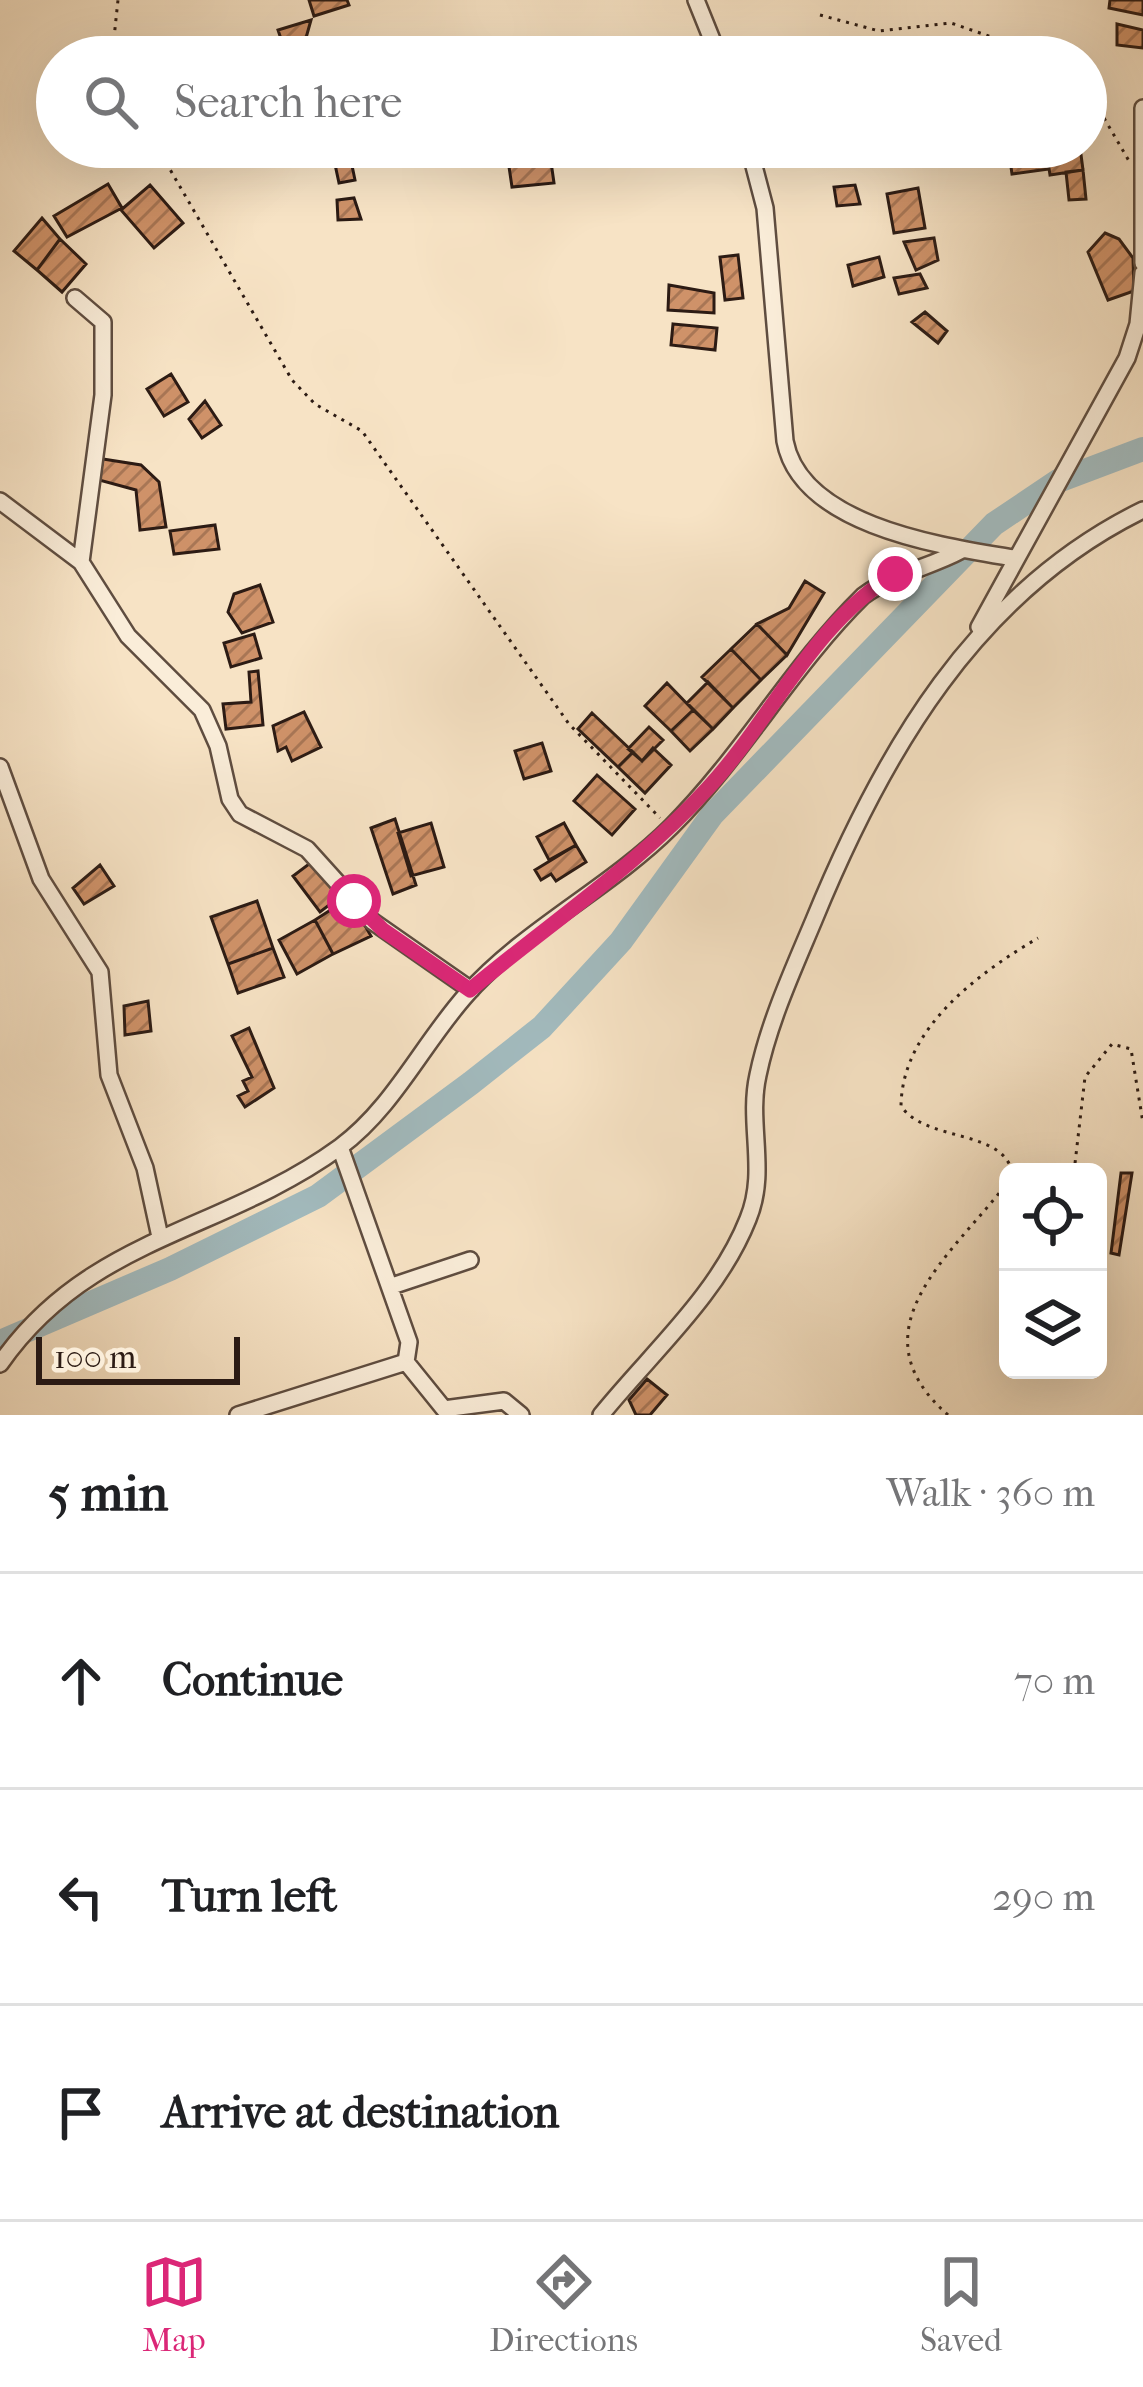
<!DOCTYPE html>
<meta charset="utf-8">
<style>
:root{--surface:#fff;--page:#f2f2f2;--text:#202124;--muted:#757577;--line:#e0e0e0;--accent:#db2777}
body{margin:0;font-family:"IM FELL French Canon",serif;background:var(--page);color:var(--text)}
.controls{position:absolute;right:36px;bottom:36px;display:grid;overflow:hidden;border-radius:18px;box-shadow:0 12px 48px #0002}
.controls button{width:108px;height:108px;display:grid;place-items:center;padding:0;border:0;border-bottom:3px solid var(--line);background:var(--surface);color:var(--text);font:60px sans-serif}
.scale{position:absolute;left:36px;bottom:30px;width:204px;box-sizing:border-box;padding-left:12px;border:6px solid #2c1b14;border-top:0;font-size:33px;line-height:42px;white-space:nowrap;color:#2c1b14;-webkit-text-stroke:9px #faedd9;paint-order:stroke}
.stop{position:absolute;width:36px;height:36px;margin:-27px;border:9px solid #db2777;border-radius:50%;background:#fff}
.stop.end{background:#db2777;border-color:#fff;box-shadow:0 3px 12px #0008}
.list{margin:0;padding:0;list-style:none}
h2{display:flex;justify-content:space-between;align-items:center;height:156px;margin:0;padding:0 48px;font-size:51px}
h2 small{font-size:39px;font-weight:400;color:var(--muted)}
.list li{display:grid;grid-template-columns:78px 1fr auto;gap:36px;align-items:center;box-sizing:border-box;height:216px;padding:0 48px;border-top:3px solid var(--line)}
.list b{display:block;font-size:45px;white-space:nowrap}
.list em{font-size:39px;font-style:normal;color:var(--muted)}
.icon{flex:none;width:66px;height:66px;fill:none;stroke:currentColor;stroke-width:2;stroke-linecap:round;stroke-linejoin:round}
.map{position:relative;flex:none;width:1143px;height:1415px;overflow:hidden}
.search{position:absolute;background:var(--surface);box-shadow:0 12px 48px #0002;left:36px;right:36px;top:36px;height:132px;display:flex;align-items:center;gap:30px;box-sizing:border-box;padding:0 42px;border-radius:66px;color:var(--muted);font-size:45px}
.sheet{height:804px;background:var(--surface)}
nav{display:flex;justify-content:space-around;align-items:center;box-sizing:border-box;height:168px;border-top:3px solid var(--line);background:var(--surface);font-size:33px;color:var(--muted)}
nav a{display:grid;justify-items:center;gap:6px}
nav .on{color:var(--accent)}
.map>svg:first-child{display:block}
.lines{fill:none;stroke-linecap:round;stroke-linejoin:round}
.river{stroke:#a2bbbf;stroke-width:24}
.building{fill:url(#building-hatch);stroke:#2c1b14;stroke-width:3}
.minor-casing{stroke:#5f4d40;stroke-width:20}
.path{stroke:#2c1b14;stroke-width:3;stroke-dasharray:3 6;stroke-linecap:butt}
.minor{stroke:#faedd9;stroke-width:15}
.route{stroke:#db2777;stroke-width:15}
</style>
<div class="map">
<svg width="1143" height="1415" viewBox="0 0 1143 1415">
<defs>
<pattern id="building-hatch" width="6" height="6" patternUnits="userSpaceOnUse" patternTransform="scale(3)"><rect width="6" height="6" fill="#cf9269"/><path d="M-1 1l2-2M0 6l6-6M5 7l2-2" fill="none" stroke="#a87655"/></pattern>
</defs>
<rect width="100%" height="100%" fill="#f7e3c5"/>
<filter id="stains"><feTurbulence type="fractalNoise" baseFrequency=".00167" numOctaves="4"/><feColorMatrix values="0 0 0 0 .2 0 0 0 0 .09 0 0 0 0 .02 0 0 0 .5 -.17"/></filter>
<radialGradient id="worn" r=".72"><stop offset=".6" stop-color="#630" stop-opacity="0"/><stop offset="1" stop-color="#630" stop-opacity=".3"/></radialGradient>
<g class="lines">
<path class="river" d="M0 1342 170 1269 318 1196 471 1083 542 1027 621 941 712 815 994 524 1058 481 1143 449"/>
</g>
<path class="building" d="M309 0H347L349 5 314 16Z
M1110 0H1143V15L1109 8Z
M311 20 304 45 285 51 278 30Z
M1117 24 1143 30V48L1117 45Z
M1080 147 1083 170 1050 175 1046 148Z
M1046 148 1049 169 1012 174 1009 153Z
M349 151 355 180 339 183 333 155Z
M550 155 554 183 512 187 508 160Z
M1083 170 1086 199 1069 200 1066 172Z
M108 184 122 208 67 237 54 216Z
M150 185 183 223 154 248 121 210Z
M855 185 860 204 837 206 834 187Z
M918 188 925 228 894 233 887 194Z
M354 198 361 219 338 220 337 200Z
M42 218 60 239 37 270 14 251Z
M1105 233 1119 239 1133 258 1134 291 1108 300 1088 252Z
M934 238 938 260 916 270 904 242Z
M60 239 86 264 62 292 37 270Z
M738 255 743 298 725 300 720 257Z
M879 257 884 277 853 286 848 265Z
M920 274 927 288 899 294 894 278Z
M669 285 714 293V313L668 310Z
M925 312 947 331 938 343 912 322Z
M673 324 717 328 715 350 671 345Z
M171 374 188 402 164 416 147 389Z
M205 401 221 425 202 438 189 419Z
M103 459 141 465 159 482 166 527 140 530 136 490 99 480Z
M215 525 219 549 174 554 170 531Z
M805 581 824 593 787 655 757 624 789 608Z
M260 585 273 622 242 633 228 612 234 594Z
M757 624 787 655 761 680 731 649Z
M254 634 261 658 231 667 224 643Z
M731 649 761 680 733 708 702 677Z
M258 671 263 725 226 729 223 704 251 702 249 672Z
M708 682 733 708 713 729 687 703Z
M667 683 693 710 671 731 645 706Z
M693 710 713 729 690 751 671 731Z
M304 712 321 747 292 761 286 747 278 751 273 726Z
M592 713 633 752 618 767 578 729Z
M649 727 663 740 642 761 628 749Z
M542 743 551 771 524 779 515 751Z
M653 748 671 765 645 793 618 767 633 752 642 761Z
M597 775 635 809 612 835 574 801Z
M395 819 416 885 393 894 371 828Z
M431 823 444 867 411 876 398 833Z
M564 823 576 845 549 860 537 837Z
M576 845 586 862 556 881 551 874 541 880 535 870Z
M317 858 345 893 320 912 293 876Z
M100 865 114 886 84 904 73 888Z
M349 898 371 936 333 954 315 920Z
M257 901 273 948 228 964 211 917Z
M315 920 333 954 297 974 279 940Z
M273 948 284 977 238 993 228 964Z
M148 1001 151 1031 125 1035 124 1006Z
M249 1028 274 1088 245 1107 238 1096 248 1091 243 1081 252 1077 232 1036Z
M1121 1173H1132L1119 1255 1111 1253Z
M647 1379 667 1395 650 1415H636L629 1400Z"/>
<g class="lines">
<g class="minor-casing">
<path id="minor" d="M696 0 719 57
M1143 108V263
M749 147 765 208 785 441C801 526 942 546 1013 558
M75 298 103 322V395L81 562
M0 501 81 562 128 636 202 710 218 746 230 799 240 814 307 849 372 921 471 990
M979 627 1127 358 1138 324 1143 273
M0 767 41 879 100 972 109 1075 145 1168 160 1237
M392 1286 470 1260
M406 1362 444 1409 504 1401 521 1415
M0 1364C89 1236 222 1233 340 1147 394 1107 423 1043 467 994 525 929 610 888 671 827 742 756 792 666 863 596 894 573 929 568 962 550
M238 1415 406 1362 409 1342 340 1147
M601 1415C652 1352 718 1295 748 1219 768 1171 747 1124 758 1075 769 1022 793 970 814 920 882 754 975 592 1143 510"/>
</g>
<path class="path" d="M820 15 879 31 951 23 1050 57
M112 57 118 0
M1086 87 1129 161
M157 147 292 380 315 404 362 431 569 724 660 818
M1012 1172C1003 1129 925 1142 901 1106 902 1028 979 973 1038 938
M1074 1172 1085 1077 1112 1044 1131 1049 1143 1123
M948 1415C851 1330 952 1255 1008 1182"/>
<use href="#minor" class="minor"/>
</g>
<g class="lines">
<path class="route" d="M354 901 383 930 470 990C550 923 638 865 708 788 771 720 813 623 895 574"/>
</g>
<rect width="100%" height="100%" filter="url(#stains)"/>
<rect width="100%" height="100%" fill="url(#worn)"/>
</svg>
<div class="controls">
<button><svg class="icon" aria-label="locate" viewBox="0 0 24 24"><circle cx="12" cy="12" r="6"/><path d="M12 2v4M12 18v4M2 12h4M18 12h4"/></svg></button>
<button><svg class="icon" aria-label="layers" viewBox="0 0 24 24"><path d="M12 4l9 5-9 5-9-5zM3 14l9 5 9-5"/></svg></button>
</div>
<div class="scale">100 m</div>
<div class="stop" style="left:354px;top:901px"></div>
<div class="stop end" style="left:895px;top:574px"></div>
<div class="search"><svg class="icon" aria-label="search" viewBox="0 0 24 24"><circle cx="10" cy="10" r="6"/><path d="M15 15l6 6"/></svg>Search here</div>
</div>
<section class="sheet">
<h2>5 min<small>Walk · 360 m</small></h2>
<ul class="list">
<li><svg class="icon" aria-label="ahead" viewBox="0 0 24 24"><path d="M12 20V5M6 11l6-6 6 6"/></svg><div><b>Continue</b></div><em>70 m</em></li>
<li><svg class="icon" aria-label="left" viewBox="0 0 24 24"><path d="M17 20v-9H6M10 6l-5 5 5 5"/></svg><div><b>Turn left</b></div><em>290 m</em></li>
<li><svg class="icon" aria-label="arrive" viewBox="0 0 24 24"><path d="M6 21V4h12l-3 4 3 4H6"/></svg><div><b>Arrive at destination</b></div></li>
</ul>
</section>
<nav>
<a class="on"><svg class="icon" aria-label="map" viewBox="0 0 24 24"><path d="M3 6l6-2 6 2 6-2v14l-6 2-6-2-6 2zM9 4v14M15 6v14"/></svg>Map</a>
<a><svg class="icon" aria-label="directions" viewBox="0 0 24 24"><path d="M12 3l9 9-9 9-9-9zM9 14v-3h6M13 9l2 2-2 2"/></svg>Directions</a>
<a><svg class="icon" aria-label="saved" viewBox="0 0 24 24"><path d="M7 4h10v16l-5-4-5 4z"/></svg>Saved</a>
</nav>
